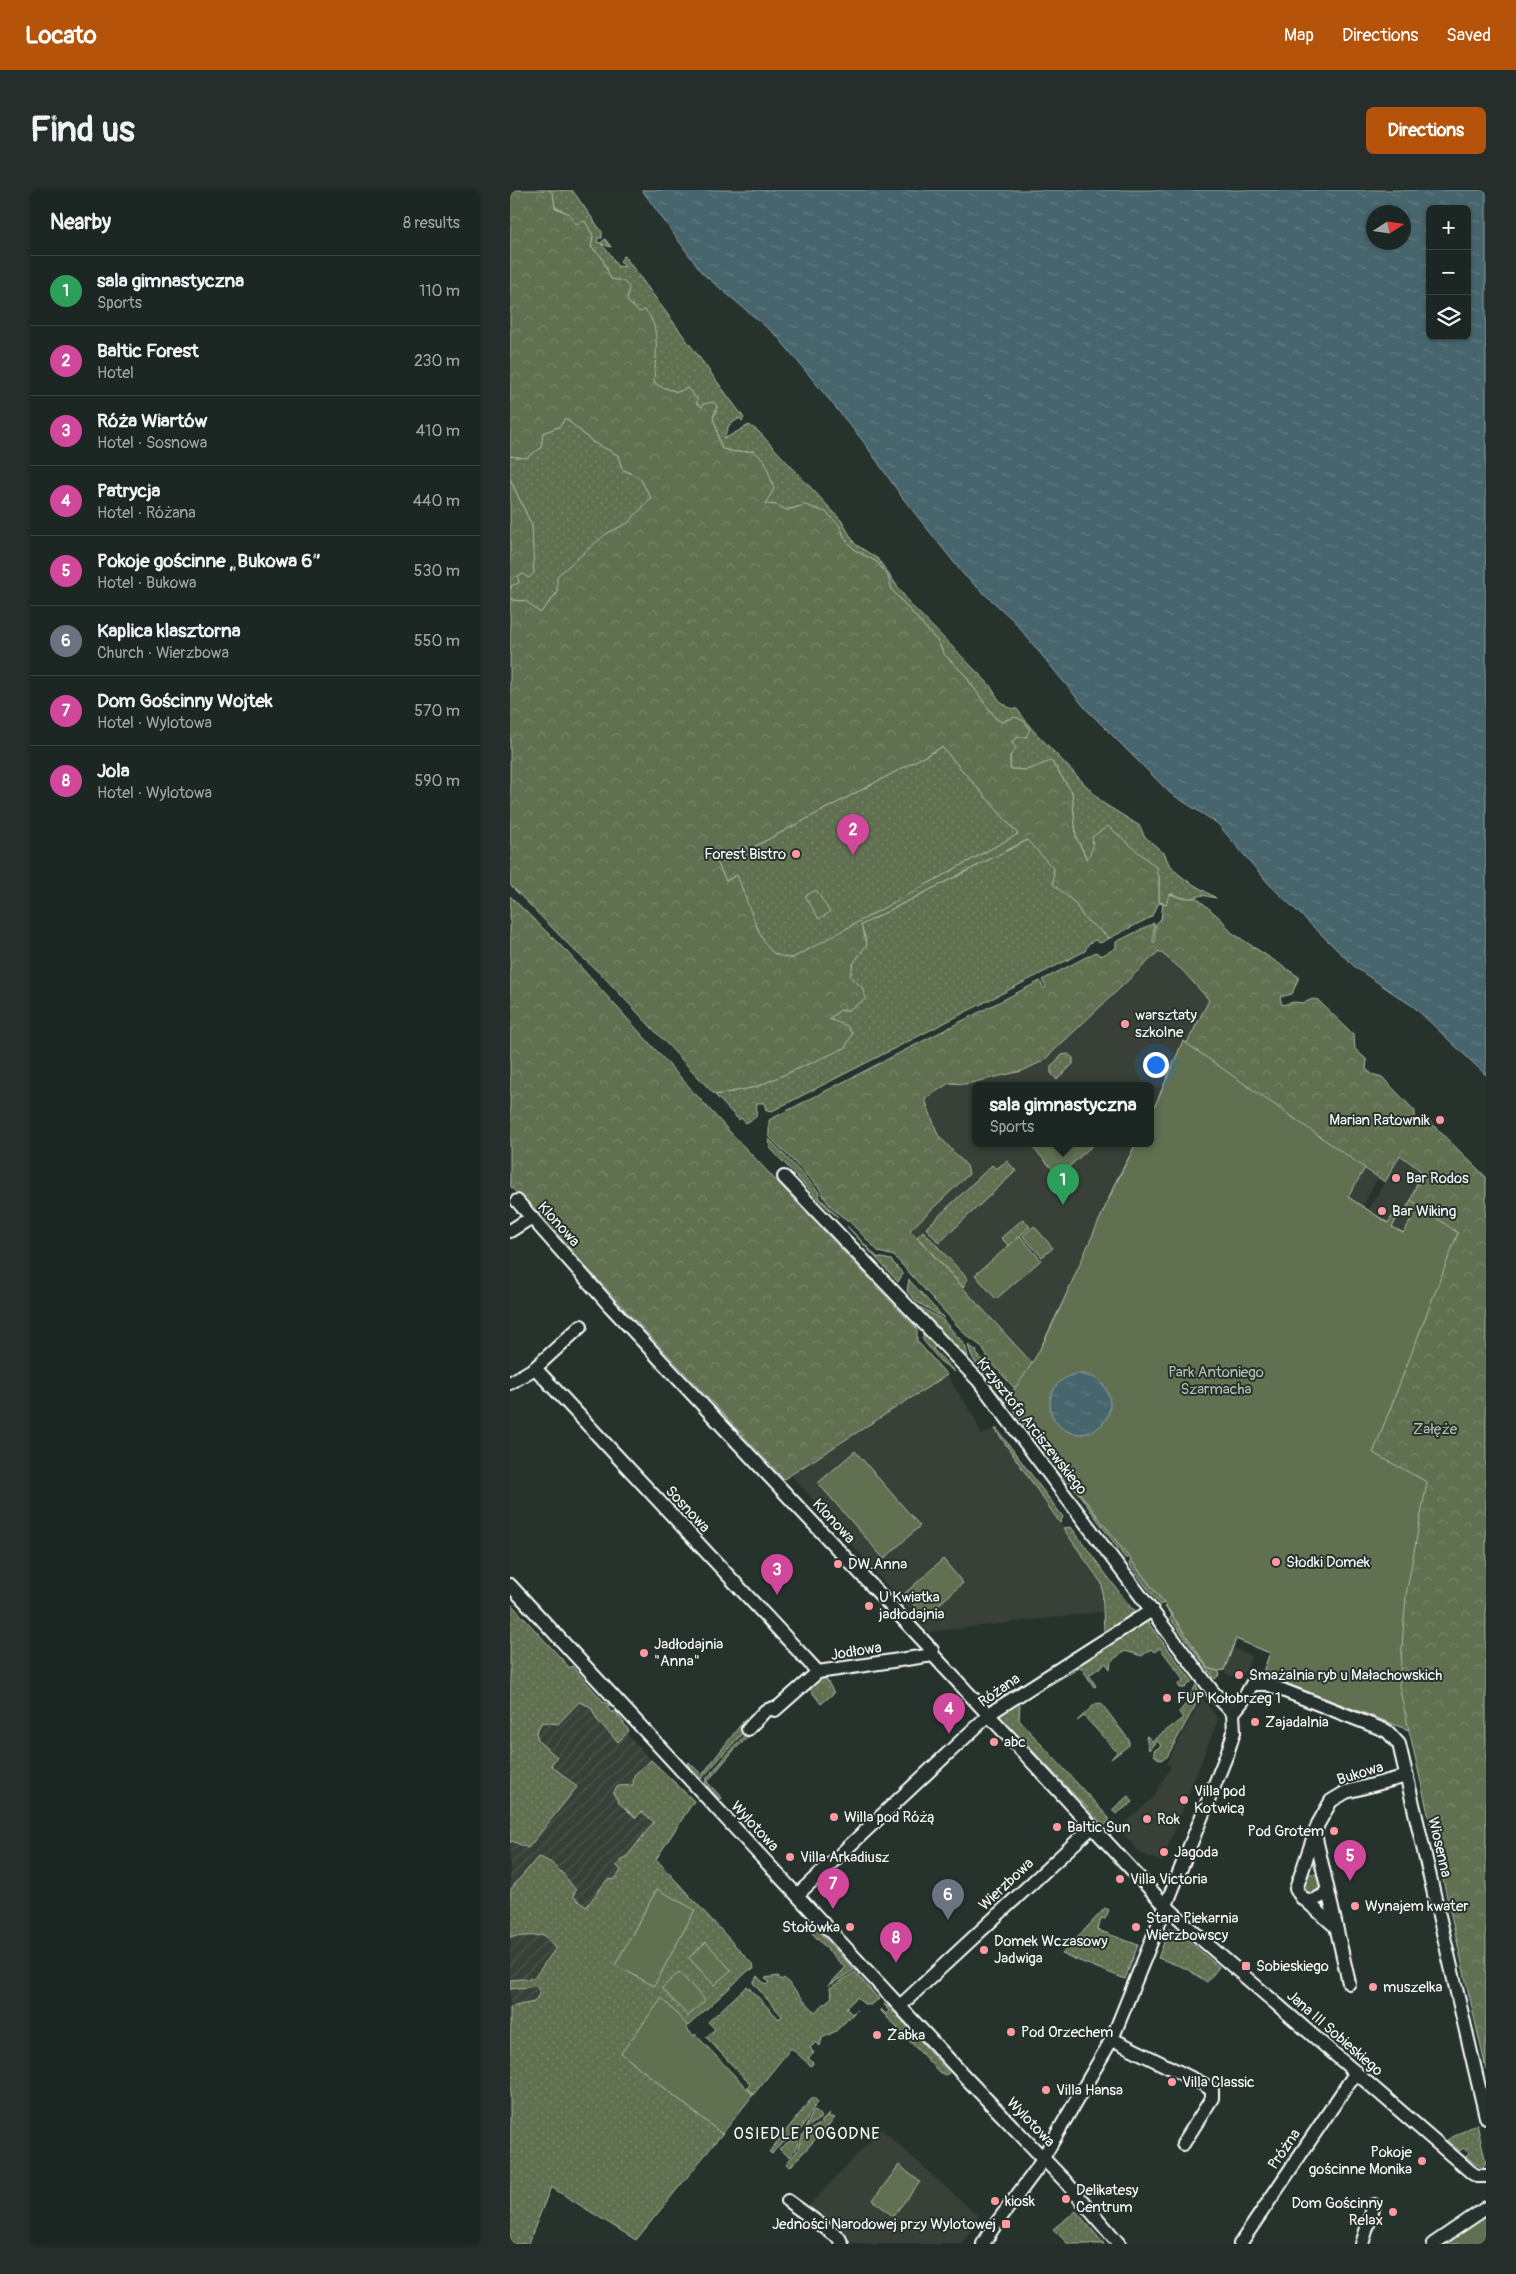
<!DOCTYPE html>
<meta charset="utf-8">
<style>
:root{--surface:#1c2622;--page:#252e2a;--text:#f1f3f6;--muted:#a0a5a5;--line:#3a4340;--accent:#b45309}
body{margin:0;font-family:Pangolin,sans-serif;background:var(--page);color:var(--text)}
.controls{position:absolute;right:15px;top:15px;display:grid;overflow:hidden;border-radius:8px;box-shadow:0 1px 4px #0004}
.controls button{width:45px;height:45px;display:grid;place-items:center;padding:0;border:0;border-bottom:1px solid var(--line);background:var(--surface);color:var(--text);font:25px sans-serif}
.compass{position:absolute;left:856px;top:15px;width:45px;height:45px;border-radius:50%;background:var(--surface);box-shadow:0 1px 4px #0004;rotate:78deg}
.you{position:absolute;left:645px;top:874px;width:18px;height:18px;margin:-12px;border:4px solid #fff;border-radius:50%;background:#1a73e8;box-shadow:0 0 0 8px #1a73e833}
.badge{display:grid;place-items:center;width:32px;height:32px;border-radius:50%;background:var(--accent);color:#fff;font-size:16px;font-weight:700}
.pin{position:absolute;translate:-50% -41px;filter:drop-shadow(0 1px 2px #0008)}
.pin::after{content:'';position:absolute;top:26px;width:18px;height:15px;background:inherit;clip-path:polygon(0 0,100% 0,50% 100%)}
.popup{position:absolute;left:462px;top:892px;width:182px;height:65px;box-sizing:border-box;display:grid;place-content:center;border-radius:8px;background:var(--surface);filter:drop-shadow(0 1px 4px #0005);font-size:16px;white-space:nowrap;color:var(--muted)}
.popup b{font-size:19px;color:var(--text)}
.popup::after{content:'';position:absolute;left:50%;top:100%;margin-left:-10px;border:10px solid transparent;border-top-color:var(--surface)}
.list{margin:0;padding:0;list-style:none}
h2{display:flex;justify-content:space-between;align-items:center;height:65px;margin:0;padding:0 20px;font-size:21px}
h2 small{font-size:16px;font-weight:400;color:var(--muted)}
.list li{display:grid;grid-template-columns:32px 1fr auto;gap:15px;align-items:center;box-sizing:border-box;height:70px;padding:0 20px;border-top:1px solid var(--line)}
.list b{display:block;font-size:19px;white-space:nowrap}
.list p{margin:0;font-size:16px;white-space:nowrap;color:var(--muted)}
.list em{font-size:16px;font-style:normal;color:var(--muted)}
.icon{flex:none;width:28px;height:28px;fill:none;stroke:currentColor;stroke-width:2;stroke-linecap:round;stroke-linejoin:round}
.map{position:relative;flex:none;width:976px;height:2054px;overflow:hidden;border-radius:8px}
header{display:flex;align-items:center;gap:30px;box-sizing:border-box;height:70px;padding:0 25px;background:var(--accent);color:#fff}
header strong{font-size:24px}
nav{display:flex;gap:28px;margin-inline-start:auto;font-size:18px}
.intro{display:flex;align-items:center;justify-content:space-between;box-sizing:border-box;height:120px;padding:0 30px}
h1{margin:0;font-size:35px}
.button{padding:12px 22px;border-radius:8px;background:var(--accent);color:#fff;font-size:18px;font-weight:700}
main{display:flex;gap:30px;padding:0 30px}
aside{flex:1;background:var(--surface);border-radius:8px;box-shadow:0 1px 4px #0004}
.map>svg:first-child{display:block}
.built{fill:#394137}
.industrial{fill:url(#industrial-furrows)}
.grass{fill:url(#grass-dots);stroke:#b0b8a8}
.forest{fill:url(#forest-crowns);stroke:#b0b8a8;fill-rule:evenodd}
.park{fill:#617051;stroke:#b0b8a8}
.water{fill:url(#water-ripples);stroke:#91a3a7;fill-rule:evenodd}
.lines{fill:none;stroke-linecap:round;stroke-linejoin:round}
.minor-casing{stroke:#fff;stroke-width:16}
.minor{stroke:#26332d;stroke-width:12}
.poi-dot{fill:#ff9aa2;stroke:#26332d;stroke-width:2}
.labels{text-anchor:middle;stroke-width:4;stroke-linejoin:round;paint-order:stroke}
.poi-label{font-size:15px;fill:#fff;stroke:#26332d;text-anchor:start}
.street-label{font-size:15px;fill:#fff;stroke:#26332d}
.park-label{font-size:15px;fill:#b8bfb1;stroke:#26332d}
.neighbourhood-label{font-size:16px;letter-spacing:1px;fill:#fff;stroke:#26332d}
</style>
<header>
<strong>Locato</strong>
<nav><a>Map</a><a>Directions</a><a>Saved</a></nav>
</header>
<div class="intro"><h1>Find us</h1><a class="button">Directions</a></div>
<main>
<aside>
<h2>Nearby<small>8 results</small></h2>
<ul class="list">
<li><span class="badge" style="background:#2e9e5b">1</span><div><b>sala gimnastyczna</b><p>Sports</p></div><em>110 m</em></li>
<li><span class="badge" style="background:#d1479c">2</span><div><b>Baltic Forest</b><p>Hotel</p></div><em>230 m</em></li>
<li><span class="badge" style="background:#d1479c">3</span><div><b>Róża Wiartów</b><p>Hotel · Sosnowa</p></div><em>410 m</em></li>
<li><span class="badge" style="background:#d1479c">4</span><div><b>Patrycja</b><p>Hotel · Różana</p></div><em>440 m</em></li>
<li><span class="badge" style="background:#d1479c">5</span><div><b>Pokoje gościnne „Bukowa 6”</b><p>Hotel · Bukowa</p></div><em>530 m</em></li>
<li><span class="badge" style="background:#6b7280">6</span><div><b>Kaplica klasztorna</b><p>Church · Wierzbowa</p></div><em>550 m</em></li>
<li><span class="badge" style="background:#d1479c">7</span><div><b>Dom Gościnny Wojtek</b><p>Hotel · Wylotowa</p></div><em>570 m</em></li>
<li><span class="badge" style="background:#d1479c">8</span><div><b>Jola</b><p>Hotel · Wylotowa</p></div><em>590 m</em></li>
</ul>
</aside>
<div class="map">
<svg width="976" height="2054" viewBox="0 0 976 2054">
<defs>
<pattern id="industrial-furrows" width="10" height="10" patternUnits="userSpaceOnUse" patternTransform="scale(1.25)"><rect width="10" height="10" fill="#394137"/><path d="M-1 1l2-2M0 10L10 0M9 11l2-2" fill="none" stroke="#4d544b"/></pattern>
<pattern id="grass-dots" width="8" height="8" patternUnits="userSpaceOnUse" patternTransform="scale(1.25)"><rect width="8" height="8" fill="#617051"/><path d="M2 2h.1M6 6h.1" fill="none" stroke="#79856b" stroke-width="1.8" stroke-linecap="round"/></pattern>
<pattern id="forest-crowns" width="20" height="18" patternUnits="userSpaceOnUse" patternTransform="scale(1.25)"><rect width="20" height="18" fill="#617051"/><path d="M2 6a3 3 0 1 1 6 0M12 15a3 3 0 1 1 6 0" fill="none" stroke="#79856b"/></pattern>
<pattern id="water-ripples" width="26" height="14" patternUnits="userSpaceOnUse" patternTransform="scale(1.25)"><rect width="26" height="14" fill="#47656d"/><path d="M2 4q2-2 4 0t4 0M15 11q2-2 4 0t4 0" fill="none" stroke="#637c83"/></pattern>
</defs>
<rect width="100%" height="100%" fill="#26332d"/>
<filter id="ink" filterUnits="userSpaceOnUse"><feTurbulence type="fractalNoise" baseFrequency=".02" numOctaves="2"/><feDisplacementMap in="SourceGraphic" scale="10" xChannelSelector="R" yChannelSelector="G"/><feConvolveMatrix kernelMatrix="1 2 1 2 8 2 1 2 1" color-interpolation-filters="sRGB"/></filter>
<g filter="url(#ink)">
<path class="built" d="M644 753 699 809 677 854 673 852 641 925 640 896H466V954H626L604 995 583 1049 524 1174 311 944 629 784 622 771Z
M890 965 917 984 893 1024 902 1030 894 1044 882 1037 888 1026 878 1033 859 1019Z
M855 978 868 987 853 1015 838 1007Z
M437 1185 465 1229 471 1245 485 1239 592 1394V1422L418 1442 281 1285Z
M722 1458 741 1466 732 1489 716 1484 714 1480Z
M692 1508 708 1529 652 1672 630 1663 609 1639 644 1607 661 1576 656 1574Z
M371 1939 469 2027 452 2054H344L296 2019Z"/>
<path class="industrial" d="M0 1418 141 1570 173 1600 0 1913Z"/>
<path class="grass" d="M39 0H62L92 42V48H88L87 52 91 53 95 49 101 57 91 54 101 65 107 76 115 77 110 71 114 66 116 68 234 228 232 231 230 228 219 235 214 249 239 235 248 241 331 330 345 354 368 369 400 414 478 493C487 504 489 518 507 519L521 538 593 613 630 636 634 646 655 664 657 670 665 681 676 690 706 708 692 705 678 709 661 704 656 714 649 712V686L584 657 578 670 566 647 562 602 542 572 517 580 500 579 501 553 508 547 498 529 492 532 486 529 454 484 434 464 428 452 382 400 378 386 367 372 346 361 335 349 330 336 295 315 276 320 266 315H255L244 261 225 262 212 259C207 248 208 239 203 228L207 221 192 218 185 213 188 211 177 198 168 202 151 197 144 192 129 122 117 111 101 89 91 66 81 56 83 46 65 34 60 24 45 17 43 4Z
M55 228 83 252 108 265 112 279 130 288 141 308 118 333 96 344 30 423 16 411 2 410 0 407C0 397 3 388 13 383L22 350V336L0 289V266L16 268 33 243 50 236Z
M432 557 508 644 283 768C275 768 267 766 261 761 249 750 233 702 226 685L216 691 206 670 236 656 238 660Z
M518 650 544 679V694L564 712 575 729 600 748 590 753 585 750 578 754 575 761 262 921 256 920 254 913H247L246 927 236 933 231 928 229 930 205 905 246 897 334 858 342 844 337 836 319 830 330 820H339L352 797 340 787 343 774 357 754 351 735Z
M558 864 563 868V874L547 890 541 883V876L552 865Z
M259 949 308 1001 310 1008 330 1029 310 1011 260 958Z
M497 971 506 981 429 1053 416 1038 482 975 486 979Z
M513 1029 520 1037 499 1056 491 1048Z
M337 1036 367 1067 381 1070 393 1084 388 1092Z
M413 1041 458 1089 453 1097 407 1047Z
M399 1089V1090L434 1128 407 1112 397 1101Z
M396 1105 405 1114 433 1130 455 1155 459 1171 496 1212H492Z
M413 1139 425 1157 423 1159 445 1182 430 1171 413 1150Z
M458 1155 467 1161 466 1163 505 1206 499 1211C485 1189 465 1183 458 1155Z
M506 1214 621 1363 618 1368H615L555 1285 523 1249 503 1218Z
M501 1221 521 1250 553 1287 559 1299 648 1417 647 1418 500 1224Z
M485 1239H487L553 1327 550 1333Z
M561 1337 621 1418 627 1421 618 1427 621 1430 600 1443 598 1440 594 1442 592 1394 553 1338Z
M623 1366 659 1410 650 1415 619 1374Z
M0 1413 60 1478 62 1476 93 1511 100 1515 97 1517 102 1523 105 1520 119 1541 108 1552 87 1530 81 1517 69 1512 48 1534 32 1532 26 1543 29 1552 47 1567 41 1575 67 1597 18 1658 2 1651 0 1653Z
M661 1413 690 1451 710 1484 705 1489 660 1428 662 1426 655 1417Z
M636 1430 682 1491 675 1498H670L668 1494 674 1490 650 1458 644 1462 641 1459 632 1466 615 1461 601 1471 600 1479 596 1473 579 1485 586 1496 584 1497 571 1477 516 1509 514 1505Z
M315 1487 324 1503 311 1514 299 1498 308 1489Z
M686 1495 690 1505 689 1509 657 1567 650 1570 644 1565V1561L651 1556 647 1550 639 1560 636 1547 637 1546 642 1551 673 1528 669 1522 675 1515Z
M512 1506 515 1510 510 1513 509 1530 599 1628V1631L594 1636 489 1525 490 1522Z
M591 1513 619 1550V1555L601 1569 607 1562 574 1526 567 1531 585 1514Z
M242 1527 237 1538 191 1589 177 1574 179 1572 192 1585 235 1529Z
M250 1531 253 1534 225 1559 197 1592 212 1608 210 1610 195 1594 196 1589 239 1540Z
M141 1570 184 1611 146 1669 243 1775 244 1779 239 1780 131 1879 212 1944 126 2050 41 1997 18 2054H0V1891L3 1886H0V1817L24 1812 30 1803 27 1796 0 1799V1790L24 1788 46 1758 34 1745 0 1747V1700L28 1667C44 1670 56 1688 66 1700L63 1706 76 1717 97 1690 105 1689 111 1680 106 1675 113 1668 117 1666 144 1632 131 1622 126 1628 109 1613 103 1603 108 1596 123 1595 124 1585Z
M618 1606 623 1612 606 1624 602 1620Z
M798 1684H805L812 1690 811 1702 797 1706 789 1693Z
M595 1718 599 1720 595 1729 591 1728 588 1740 628 1755 615 1789 552 1764Z
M659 1739H665L709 1777 697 1792 675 1778 648 1768Z
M307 1740 344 1780 318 1796 335 1778 302 1743Z
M345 1782 369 1809 360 1815 354 1814 347 1807 336 1818 342 1824 347 1820 326 1841 312 1848 310 1856 306 1852 300 1858 304 1863 298 1868 303 1873 301 1876 281 1858 243 1905 237 1898 240 1894 196 1847 205 1839 198 1832 237 1796 269 1829 272 1826 243 1793 247 1786 256 1795 259 1792 255 1788 268 1786 271 1790 274 1788 305 1822 322 1807 320 1798Z
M374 1814 381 1818 439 1883 435 1885 429 1882 371 1821V1819L376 1824 379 1821Z
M303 1907 308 1912C299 1922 297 1933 290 1940 282 1949 271 1951 262 1964L259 1962Z
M304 1920 312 1927 295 1939Z
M320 1923 318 1926 325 1928 280 1977 276 1974 287 1961 293 1944 308 1935Z
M967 1934 976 1973 972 1978 956 1967 959 1963 953 1958 950 1961 937 1950Z
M288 1945V1954L280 1967 269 1959Z
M566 2021 594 2054H558L543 2039Z"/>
<path class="forest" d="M0 0H39L43 4 45 18 60 24 65 34 75 31 83 46 81 57 91 66 101 89 113 91 119 97 117 111 129 122 135 120C152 136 145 171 144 192L151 197 168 202 177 198 188 210 186 213 192 217 193 214 204 212 207 216 203 228C208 239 207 248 212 259L225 262 244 261 255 271 264 299 255 314 266 315 277 320 295 315 316 322 330 336 335 349 346 361 367 372 378 386 382 400 428 452 434 464 454 484 486 529 492 532 505 527 514 531 520 539 516 547H508L501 552 506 558 500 566V579L517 580 541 571 562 602 566 647 577 670 583 657 582 647 598 636 648 679 646 683 649 686V712L656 714 660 704 671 708H687L712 730 721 742 789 787 782 804 770 807 772 815 784 812 793 813 803 809 808 810 844 845 845 859 857 870 856 879 862 884 872 887 905 921V927L900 934 904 938 913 927 917 929 976 987V1879L899 1540 757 1486 754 1479 760 1463 726 1449 714 1480 708 1481 698 1478 654 1413 497 1208 505 1199 480 1171 471 1156 456 1145 384 1066 369 1062 339 1031C327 1024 314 1011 310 999L259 946V930L530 791 534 799 536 797 532 790 586 762 591 766 606 758V752L644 733 643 752H645V735L651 729 653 714 649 713 641 727 600 748 575 729 564 712 543 694 544 679 517 650 351 735 357 754 343 774 340 787 352 797 356 809 338 820H330L319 829 337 836 342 844 335 858 246 897 205 905 94 787 63 759 0 695V407L2 410 16 411 30 423 47 404V386L96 344 118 333 141 308 130 288 112 279 108 265 83 252 55 228 50 236 33 243 31 258 16 268 0 266ZM432 557 508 644 283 768C275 768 267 766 261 761 249 750 234 702 227 685L216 691 206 670 235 656 238 660ZM649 761 672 780 699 810 677 853 673 851 641 925 640 954H626L604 995 583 1049 523 1174 400 1040 459 984 457 976 428 945 415 909 439 893 456 894 486 887 512 881 533 871ZM890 965 911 981 901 1010 893 1024 901 1030 894 1043 882 1037 888 1026 884 1024 878 1033 838 1007 854 978 875 992Z
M0 289 22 336 24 383 19 388 13 384 8 386 9 393 1 396 0 399Z
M0 706 57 762 220 942 407 1139V1151L437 1185 274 1289 0 996Z"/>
<path class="park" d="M306 700 320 722 309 729 295 706Z
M673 851 855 978 838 1007 878 1033 884 1024 888 1026 882 1037 893 1043 901 1030 893 1024 901 1010 948 1043 863 1263 917 1292 896 1405 889 1496 899 1540 757 1486 754 1479 760 1463 726 1449 714 1480 708 1481 698 1478 654 1413 497 1208C522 1178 535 1151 551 1116 576 1062 598 1006 626 954H640L641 925Z
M529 954H584L549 986 524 959Z
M524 1036 543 1058 532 1067 513 1046Z
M510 1046 531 1070 486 1109 465 1085Z
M345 1261 410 1336 374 1369 308 1293Z
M433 1369 453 1393 415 1427 394 1404Z
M147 1699 185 1720 144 1796 105 1775Z
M196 1752 221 1780 204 1795 179 1768Z
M169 1782 195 1810 178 1826 152 1798Z
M152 1808 178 1836 177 1839 184 1846 185 1844 243 1905 212 1944 111 1863Z
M389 1975 410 1992 383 2026 363 2010Z
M976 2025V2054H931Z"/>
<path class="water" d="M132 0H976V885L904 817 846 778 759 694 707 633 660 603 576 519 503 430 454 385 392 307 353 251 267 146 192 83ZM920 19H957V146H920ZM864 22H894V52H864Z
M540 1214a30 30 0 1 1 60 0a30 30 0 1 1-60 0Z"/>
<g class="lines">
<g class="minor-casing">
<path id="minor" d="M274 987 468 1190 703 1502 723 1523
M7 1011 100 1116 422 1460 423 1465 651 1711 689 1747 962 1983 967 1986H976
M0 1041 22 1027
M25 1178 308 1482
M0 1193 25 1178 71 1136
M0 1395 457 1889 555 1991 609 2054
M238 1539 255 1521 263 1518 265 1520 308 1482 423 1465
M805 1644 839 1793
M817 1699 814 1705 802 1711 792 1708 786 1699 808 1634 821 1611 836 1602 897 1586
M287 1705 482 1522 642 1420
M794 1709 826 1737
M390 1816 582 1637
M602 1849 693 1894 702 1900V1908L673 1954
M278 2011 329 2048 332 2054
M473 2054 485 2035 526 1980 602 1849 717 1564 724 1542 723 1523 732 1512 742 1494H757L877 1541 889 1554 976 1927
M730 2054 846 1882
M852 2054 864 2015
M923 2054 976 2018"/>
</g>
<use href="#minor" class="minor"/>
</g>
</g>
<g class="poi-dot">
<circle cx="286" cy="664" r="5"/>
<circle cx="615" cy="834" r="5"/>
<circle cx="930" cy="930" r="5"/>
<circle cx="886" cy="988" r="5"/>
<circle cx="872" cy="1021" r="5"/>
<circle cx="766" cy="1372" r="5"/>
<circle cx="328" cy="1374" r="5"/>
<circle cx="359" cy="1416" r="5"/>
<circle cx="134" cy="1463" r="5"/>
<circle cx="729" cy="1485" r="5"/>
<circle cx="657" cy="1508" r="5"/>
<circle cx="745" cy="1532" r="5"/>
<circle cx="484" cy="1552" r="5"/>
<circle cx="674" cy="1610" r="5"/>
<circle cx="324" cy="1627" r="5"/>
<circle cx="637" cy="1629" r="5"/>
<circle cx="547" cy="1637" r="5"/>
<circle cx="824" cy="1641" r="5"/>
<circle cx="654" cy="1662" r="5"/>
<circle cx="280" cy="1667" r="5"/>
<circle cx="610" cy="1689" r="5"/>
<circle cx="845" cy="1716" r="5"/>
<circle cx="340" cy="1737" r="5"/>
<circle cx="626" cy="1737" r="5"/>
<circle cx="474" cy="1760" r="5"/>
<rect x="731" y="1771" width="10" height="10" rx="2.5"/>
<circle cx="863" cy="1797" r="5"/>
<circle cx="501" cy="1842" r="5"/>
<circle cx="367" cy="1845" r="5"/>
<circle cx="662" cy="1892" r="5"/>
<circle cx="536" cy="1900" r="5"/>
<circle cx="912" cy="1971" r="5"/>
<circle cx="556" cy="2009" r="5"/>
<circle cx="485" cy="2011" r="5"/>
<circle cx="883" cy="2022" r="5"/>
<rect x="491" y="2029" width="10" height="10" rx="2.5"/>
</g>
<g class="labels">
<g class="poi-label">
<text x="276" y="669" text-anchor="end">Forest Bistro</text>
<text x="625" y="830">warsztaty<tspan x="625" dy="17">szkolne</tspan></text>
<text x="920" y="935" text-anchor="end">Marian Ratownik</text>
<text x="896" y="993">Bar Rodos</text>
<text x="882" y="1026">Bar Wiking</text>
<text x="776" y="1377">Słodki Domek</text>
<text x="338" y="1379">DW.Anna</text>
<text x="369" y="1412">U Kwiatka<tspan x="369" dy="17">jadłodajnia</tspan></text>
<text x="144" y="1459">Jadłodajnia<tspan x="144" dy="17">"Anna"</tspan></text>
<text x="739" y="1490">Smażalnia ryb u Małachowskich</text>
<text x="667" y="1513">FUP Kołobrzeg 1</text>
<text x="755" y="1537">Zajadalnia</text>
<text x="494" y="1557">abc</text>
<text x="684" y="1606">Villa pod<tspan x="684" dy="17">Kotwicą</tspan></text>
<text x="334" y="1632">Willa pod Różą</text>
<text x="647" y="1634">Rok</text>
<text x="557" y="1642">Baltic Sun</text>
<text x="814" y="1646" text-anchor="end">Pod Grotem</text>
<text x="664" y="1667">Jagoda</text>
<text x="290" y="1672">Villa Arkadiusz</text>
<text x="620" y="1694">Villa Victoria</text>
<text x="855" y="1721">Wynajem kwater</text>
<text x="636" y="1733">Stara Piekarnia<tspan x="636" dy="17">Wierzbowscy</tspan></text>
<text x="330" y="1742" text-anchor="end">Stołówka</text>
<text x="484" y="1756">Domek Wczasowy<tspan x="484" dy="17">Jadwiga</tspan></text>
<text x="746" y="1781">Sobieskiego</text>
<text x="873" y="1802">muszelka</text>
<text x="511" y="1847">Pod Orzechem</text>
<text x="377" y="1850">Żabka</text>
<text x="672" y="1897">Villa Classic</text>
<text x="546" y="1905">Villa Hansa</text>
<text x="902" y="1967" text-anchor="end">Pokoje<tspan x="902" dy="17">gościnne Monika</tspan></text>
<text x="566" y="2005">Delikatesy<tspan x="566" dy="17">Centrum</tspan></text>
<text x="495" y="2016">kiosk</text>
<text x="873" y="2018" text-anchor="end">Dom Gościnny<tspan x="873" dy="17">Relax</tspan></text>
<text x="486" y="2039" text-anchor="end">Jedności Narodowej przy Wylotowej</text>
</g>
<g class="street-label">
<text transform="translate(49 1034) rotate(48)" y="5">Klonowa</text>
<text transform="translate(522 1236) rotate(52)" y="5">Krzysztofa Arciszewskiego</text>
<text transform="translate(178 1319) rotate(47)" y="5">Sosnowa</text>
<text transform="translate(324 1331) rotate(47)" y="5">Klonowa</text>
<text transform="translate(346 1461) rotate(-9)" y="5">Jodłowa</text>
<text transform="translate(489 1500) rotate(-35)" y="5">Różana</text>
<text transform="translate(850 1583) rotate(-17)" y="5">Bukowa</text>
<text transform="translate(245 1636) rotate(47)" y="5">Wylotowa</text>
<text transform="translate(930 1657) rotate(77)" y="5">Wiosenna</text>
<text transform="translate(496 1694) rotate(-43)" y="5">Wierzbowa</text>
<text transform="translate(825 1843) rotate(41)" y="5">Jana III Sobieskiego</text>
<text transform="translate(521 1932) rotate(46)" y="5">Wylotowa</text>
<text transform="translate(774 1959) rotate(-56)" y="5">Próżna</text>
</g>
<g class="park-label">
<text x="706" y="1187">Park Antoniego<tspan x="706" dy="17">Szarmacha</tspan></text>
<text x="925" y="1244">Załęże</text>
</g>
<g class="neighbourhood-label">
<text x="297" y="1949">OSIEDLE POGODNE</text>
</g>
</g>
</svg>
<div class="controls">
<button>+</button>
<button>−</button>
<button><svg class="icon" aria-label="layers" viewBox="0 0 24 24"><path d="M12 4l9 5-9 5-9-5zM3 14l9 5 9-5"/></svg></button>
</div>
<svg class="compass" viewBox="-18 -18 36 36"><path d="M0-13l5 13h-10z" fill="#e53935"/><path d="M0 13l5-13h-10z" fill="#a0a5a5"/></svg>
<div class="you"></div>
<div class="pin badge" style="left:553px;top:1015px;background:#2e9e5b">1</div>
<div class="popup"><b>sala gimnastyczna</b>Sports</div>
<div class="pin badge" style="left:343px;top:665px;background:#d1479c">2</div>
<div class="pin badge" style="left:267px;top:1405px;background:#d1479c">3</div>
<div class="pin badge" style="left:439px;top:1544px;background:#d1479c">4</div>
<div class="pin badge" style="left:840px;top:1691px;background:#d1479c">5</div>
<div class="pin badge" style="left:438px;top:1730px;background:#6b7280">6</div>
<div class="pin badge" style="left:323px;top:1719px;background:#d1479c">7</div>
<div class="pin badge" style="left:386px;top:1773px;background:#d1479c">8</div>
</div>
</main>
